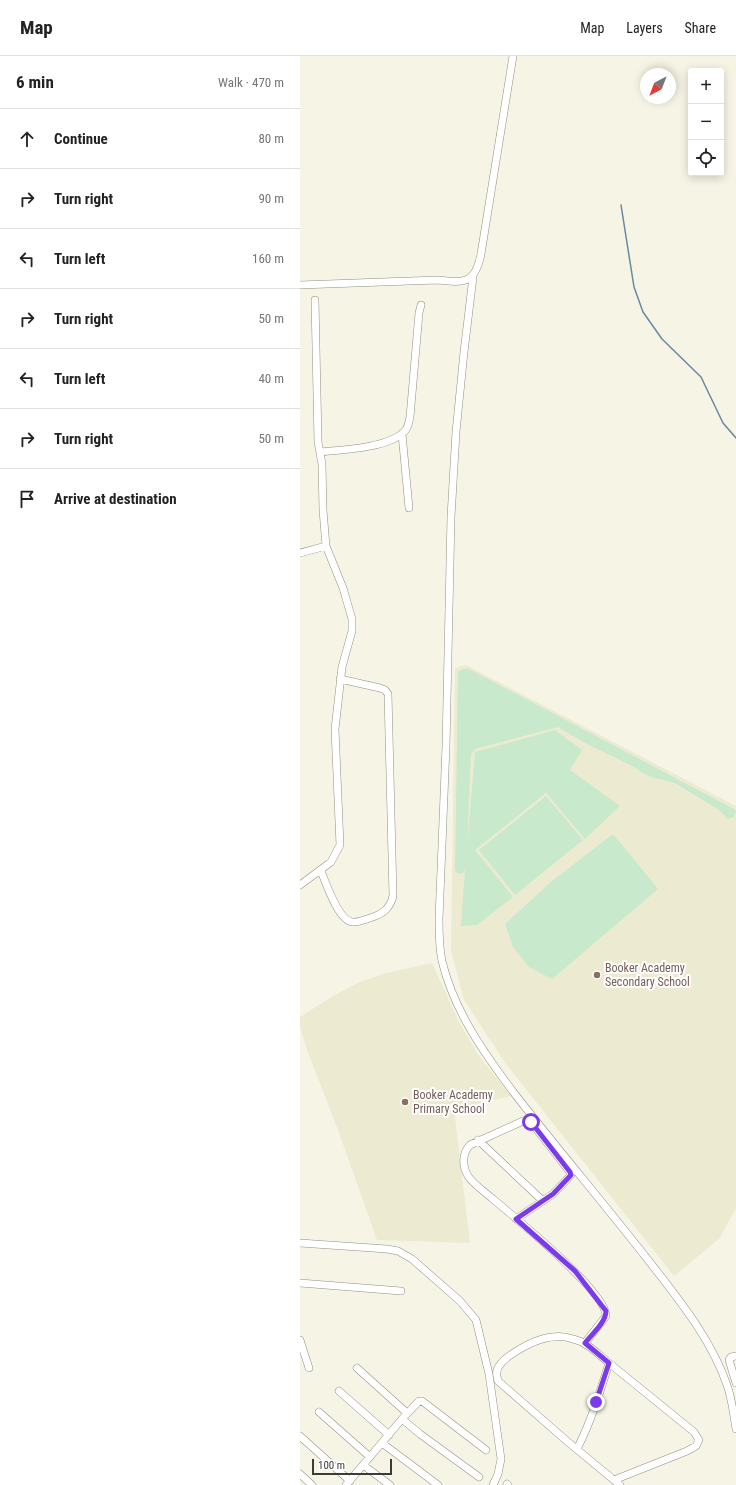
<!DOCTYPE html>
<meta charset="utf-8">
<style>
:root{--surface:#fff;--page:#f2f2f2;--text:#222;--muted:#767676;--line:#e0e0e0}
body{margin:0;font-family:"Roboto Condensed",sans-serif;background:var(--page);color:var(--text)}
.controls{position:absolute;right:12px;top:12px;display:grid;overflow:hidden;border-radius:4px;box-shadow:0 2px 10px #0003}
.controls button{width:36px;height:36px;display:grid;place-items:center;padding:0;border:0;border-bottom:1px solid var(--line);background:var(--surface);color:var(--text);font:20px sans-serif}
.compass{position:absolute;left:340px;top:12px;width:36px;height:36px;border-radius:50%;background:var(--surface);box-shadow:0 2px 10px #0003;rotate:222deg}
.scale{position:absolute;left:12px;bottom:10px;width:80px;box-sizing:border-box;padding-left:4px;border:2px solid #3c3b35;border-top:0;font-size:11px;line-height:14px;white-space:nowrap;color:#3c3b35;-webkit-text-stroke:3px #fff;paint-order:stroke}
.stop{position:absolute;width:12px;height:12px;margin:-9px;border:3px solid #7c3aed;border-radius:50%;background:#fff}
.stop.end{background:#7c3aed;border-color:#fff;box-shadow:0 1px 4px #0008}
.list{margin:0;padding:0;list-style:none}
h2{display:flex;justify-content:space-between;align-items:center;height:52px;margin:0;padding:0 16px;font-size:17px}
h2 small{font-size:13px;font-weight:400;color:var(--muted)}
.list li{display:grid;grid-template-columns:26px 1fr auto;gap:12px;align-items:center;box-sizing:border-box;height:60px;padding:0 16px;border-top:1px solid var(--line)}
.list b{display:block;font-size:15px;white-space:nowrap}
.list em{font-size:13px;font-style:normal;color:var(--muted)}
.icon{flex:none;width:22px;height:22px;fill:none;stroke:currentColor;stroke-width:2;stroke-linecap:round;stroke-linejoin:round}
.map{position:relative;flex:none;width:436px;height:1429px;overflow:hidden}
header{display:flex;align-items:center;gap:24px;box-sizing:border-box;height:56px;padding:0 20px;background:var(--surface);border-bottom:1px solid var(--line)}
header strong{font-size:19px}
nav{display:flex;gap:22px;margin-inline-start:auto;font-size:14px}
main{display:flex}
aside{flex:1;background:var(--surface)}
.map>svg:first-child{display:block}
.built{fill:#edead2}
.green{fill:#c8e9cb}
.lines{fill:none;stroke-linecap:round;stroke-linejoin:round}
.stream{stroke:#6689a4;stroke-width:1.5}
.minor-casing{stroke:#929081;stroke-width:8}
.minor{stroke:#fff;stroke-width:7}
.route{stroke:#7c3aed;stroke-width:5}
.education-dot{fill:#8d6e63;stroke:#fff;stroke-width:1.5}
.labels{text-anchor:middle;stroke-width:4;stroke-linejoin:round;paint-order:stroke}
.education-label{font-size:12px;fill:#785e54;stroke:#fff;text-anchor:start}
</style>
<header>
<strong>Map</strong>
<nav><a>Map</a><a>Layers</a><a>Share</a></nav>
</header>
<main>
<aside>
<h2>6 min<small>Walk · 470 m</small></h2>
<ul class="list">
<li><svg class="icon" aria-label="ahead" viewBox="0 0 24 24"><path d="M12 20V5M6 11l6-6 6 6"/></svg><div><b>Continue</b></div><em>80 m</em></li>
<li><svg class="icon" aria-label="right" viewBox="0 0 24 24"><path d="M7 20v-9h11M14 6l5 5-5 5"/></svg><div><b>Turn right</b></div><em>90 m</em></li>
<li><svg class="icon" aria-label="left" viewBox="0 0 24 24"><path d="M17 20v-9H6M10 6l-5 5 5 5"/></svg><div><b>Turn left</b></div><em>160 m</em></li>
<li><svg class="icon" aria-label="right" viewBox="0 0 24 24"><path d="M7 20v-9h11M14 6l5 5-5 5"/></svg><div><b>Turn right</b></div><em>50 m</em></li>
<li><svg class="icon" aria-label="left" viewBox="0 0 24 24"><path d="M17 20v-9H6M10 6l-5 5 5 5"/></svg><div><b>Turn left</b></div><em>40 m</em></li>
<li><svg class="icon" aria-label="right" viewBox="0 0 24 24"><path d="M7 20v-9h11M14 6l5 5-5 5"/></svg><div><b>Turn right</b></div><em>50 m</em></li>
<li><svg class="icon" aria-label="arrive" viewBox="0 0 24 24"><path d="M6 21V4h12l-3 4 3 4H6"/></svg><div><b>Arrive at destination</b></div></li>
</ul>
</aside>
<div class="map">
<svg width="436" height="1429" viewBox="0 0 436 1429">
<rect width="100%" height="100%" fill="#f6f4e4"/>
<path class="built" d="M166 609 436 750V1152L420 1182 374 1220 206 1008 164 944 151 895 155 612Z
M132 907 159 966 179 1000 211 1040 154 1053 170 1187 77 1184 38 1074 7 994 0 971V961L33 940 60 926 86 917Z"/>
<path class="green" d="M163 613H169L434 753 436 755 434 761 428 763 419 754 375 727 351 721 343 717 332 710 283 686 258 671 175 693 171 698 167 792 175 696 255 674 282 694 270 714 320 750 285 783 246 737 175 794 213 841 177 869 161 870 165 813 162 818 157 817 155 814 158 617 159 615Z
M246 740 283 784 215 839 179 794Z
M313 778 358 833 252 923 229 911 213 891 205 868 252 825Z"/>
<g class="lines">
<path class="stream" d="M321 149 334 231 343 256 362 283 401 321 423 367 436 382"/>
<g class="minor-casing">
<path id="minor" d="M173 221 164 296 156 376 151 461 146 690 139 863C139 877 139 891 142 905 154 955 184 997 214 1037 259 1095 307 1151 352 1209 381 1246 413 1286 428 1332 432 1345 434 1360 436 1373
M0 229 137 224C165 227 175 228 181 198L213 0
M102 378 109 452
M20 396C42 394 89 392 105 375 108 372 109 366 110 361L119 257 121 249
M0 497 26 490
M21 815C26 827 38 864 52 866 58 867 67 863 73 861 84 857 90 852 93 840L88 638 85 634 80 632 40 623
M0 829 31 806 40 789 35 673 42 611 52 575V563L43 532 26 490 23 454 22 408 18 386 15 244
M178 1084 243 1145
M216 1163 253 1138 271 1119 270 1116 231 1066 228 1064 223 1065 170 1089C162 1097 162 1110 168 1120 173 1128 185 1136 193 1143 214 1161 306 1235 306 1260L285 1287
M0 1187 87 1193 98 1195 112 1203 160 1245 176 1264 189 1318 201 1403 198 1418 193 1429
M0 1227 101 1235
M0 1284 9 1312
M436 1300 431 1301 429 1304 436 1327
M309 1307 394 1376 399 1384 396 1390 387 1395 314 1424
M57 1312 107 1357
M39 1335 89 1379
M19 1356 70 1401
M102 1363 120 1378 179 1421
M0 1380 50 1425
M82 1387 138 1429
M277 1393C291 1366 300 1336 309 1307 298 1298 287 1286 273 1283 265 1280 254 1280 246 1282 232 1285 206 1299 199 1310 195 1315 197 1320 198 1325L268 1386 320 1429
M63 1409 90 1429
M0 1418 12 1429
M207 1428 208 1429
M46 1429 102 1363 119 1345H122L186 1394"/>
</g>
<use href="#minor" class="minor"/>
</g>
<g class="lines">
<path class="route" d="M231 1066 270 1116 271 1119 253 1138 216 1163 275 1215 306 1255C306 1266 292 1278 285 1287L309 1307 296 1346"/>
</g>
<g class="education-dot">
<circle cx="297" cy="919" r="4"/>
<circle cx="105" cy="1046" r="4"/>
</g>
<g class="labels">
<g class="education-label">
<text x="305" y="916">Booker Academy<tspan x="305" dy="14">Secondary School</tspan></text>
<text x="113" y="1043">Booker Academy<tspan x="113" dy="14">Primary School</tspan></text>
</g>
</g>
</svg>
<div class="controls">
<button>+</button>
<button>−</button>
<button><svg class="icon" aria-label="locate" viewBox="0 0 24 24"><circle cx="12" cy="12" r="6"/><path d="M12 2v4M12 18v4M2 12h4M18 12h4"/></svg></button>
</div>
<svg class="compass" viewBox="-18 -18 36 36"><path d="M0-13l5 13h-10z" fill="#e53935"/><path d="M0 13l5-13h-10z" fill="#767676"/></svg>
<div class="scale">100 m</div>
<div class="stop" style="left:231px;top:1066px"></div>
<div class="stop end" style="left:296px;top:1346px"></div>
</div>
</main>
